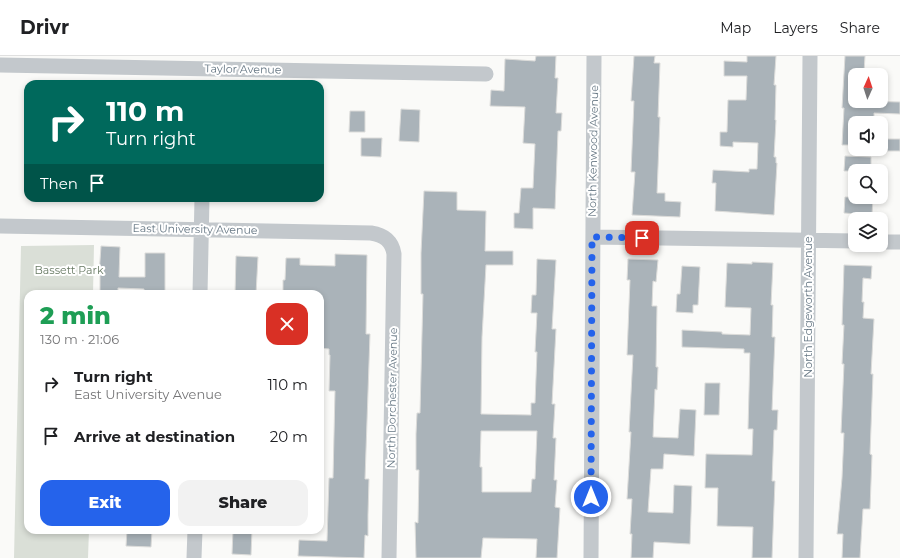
<!DOCTYPE html>
<html lang="en">
<head>
<meta charset="utf-8">
<style>
	body { margin:0; font-family:Montserrat,sans-serif; background:#f2f2f2; color:#202124; height:100vh; display:flex; flex-direction:column; font-size:15px; white-space:nowrap }
	* { box-sizing:border-box; margin:0 }
	p { font-size:13px; color:#757577 }
	.icon { flex:none; width:22px; height:22px; fill:none; stroke:currentColor; stroke-width:2; stroke-linecap:round; stroke-linejoin:round }
	.map { position:relative; flex:1; overflow:hidden }
	.drawer { position:absolute; left:24px; top:234px; width:300px; height:244px; display:flex; flex-direction:column; background:#fff; border-radius:12px; box-shadow:0 2px 6px #0003 }
	.drawer>* { flex:none }
	.hud { position:absolute; left:24px; top:24px; width:300px; height:122px; border-radius:12px; box-shadow:0 2px 6px #0003; background:#00695c; color:#fff; overflow:hidden }
	.needle { width:26px; rotate:3deg }
	.buttons { position:absolute; left:848px; top:12px; display:grid; gap:8px }
	.buttons a { display:grid; place-items:center; width:40px; height:40px; border-radius:8px; background:#fff; box-shadow:0 2px 6px #0003; font-size:20px }
	.pin { position:absolute; display:grid; place-items:center; width:34px; height:34px; color:#fff; margin:-17px; border-radius:8px; box-shadow:0 2px 6px #0006 }
	.me { position:absolute; width:44px; margin:-22px; rotate:0deg; stroke-linejoin:round; filter:drop-shadow(0 0 3px #0008) }
	.turn { display:flex; align-items:center; gap:14px; height:84px; padding:0 16px; font-size:18px }
	.turn .icon { width:52px; height:52px; stroke-width:2.5 }
	.turn b { display:block; font-size:28px; line-height:34px }
	.then { display:flex; align-items:center; height:38px; padding:0 16px; background:#0003; gap:8px; font-size:15px }
	.round { display:grid; place-items:center; flex:none; width:42px; height:42px; border-radius:12px; background:#f2f2f2 }
	.head { display:flex; align-items:center; justify-content:space-between; height:68px; padding:0 16px }
	h1 { font-size:24px; font-weight:800; line-height:30px; color:#1e9e55 }
	.button { display:flex; gap:8px; margin-top:auto; padding:8px 16px }
	.button a { flex:1; height:46px; border-radius:12px; background:#2563eb; color:#fff; font-size:16px; font-weight:800; line-height:46px; text-align:center }
	.button a+a { background:#f2f2f2; color:#202124 }
	ul { padding:0; list-style:none }
	li { display:flex; align-items:center; gap:12px; height:52px; padding:0 16px }
	li div { flex:1 }
	li b { display:block; font-size:15px }
	li em { font-style:normal }
	header { display:flex; align-items:center; gap:24px; box-sizing:border-box; height:56px; padding:0 20px; background:#fff; border-bottom:1px solid #e0e0e0 }
	header strong { font-size:19px }
	nav { display:flex; gap:22px; margin-inline-start:auto; font-size:14px }
	.map>svg:first-child { display:block }
	.green { fill:#dadfd7 }
	.building { fill:#aab3b9; stroke:#dcdcda; fill-rule:evenodd }
	.lines { fill:none; stroke-linecap:round; stroke-linejoin:round }
	.street { stroke:#c3c8cc; stroke-width:15 }
	.route { stroke:#2563eb; stroke-width:7; stroke-dasharray:0 12.6 }
	.labels { text-anchor:middle; dominant-baseline:central; stroke-width:4; stroke-linejoin:round; paint-order:stroke }
	.street-label { font-size:11px; fill:#657683; stroke:#fff }
	.park-label { font-size:11px; fill:#687a64; stroke:#fff }
</style>
</head>
<body>
<header>
<strong>Drivr</strong>
<nav><a>Map</a><a>Layers</a><a>Share</a></nav>
</header>
<div class="map">
<svg width="900" height="502" viewBox="0 0 900 502">
	<rect width="100%" height="100%" fill="#fafaf8"/>
	<path class="green" d="M94,189L93,238H28V474H89L88,502H14L21,190Z"/>
	<path class="building" d="M536,0H556L555,22H558L556,57H562L561,75H558L555,153L533,152V173L514,172V157H519L521,132H533L535,88L523,87L525,51L490,50L491,34L504,35L505,3L535,5Z
		M634,0H655L654,7H660L658,61H660L657,137H665V145L681,146L680,161L632,159L635,116H631L634,45H631Z
		M747,0H776L774,29H776L775,64H776L774,101H776V107H777L774,159L715,155L716,127H712L713,114L749,116V113H757L758,87L733,86V91L720,90V76H727L728,44H746L747,20H724V5L747,6Z
		M845,0H865L864,17H855V45L900,46V58L874,57V67H855V89H842L844,52H842Z
		M401,53L420,54L419,86L399,85Z
		M350,55H365V76H349Z
		M361,82H382L381,101L361,100Z
		M887,83H900V95H887Z
		M845,100L871,101V115H844Z
		M424,135L457,136V154L486,155L485,195H513V209H486L482,281L481,358L531,359V347H535L537,296H535L537,257H531L532,239H536L537,203L556,204L552,273H556L552,348H555L553,382H556L554,424H557L555,451L560,452L557,502H536L537,483L483,482L481,502H416L415,466L418,467L419,414H416V378L417,357H420L423,238H421V197ZM481,375H537L535,423H532L531,436H482V411H480Z
		M845,141H873L872,159L844,157Z
		M101,190L120,191L119,221H145V197H165V238H144V233L118,232V238H100V219H99Z
		M335,198L367,199L366,278H370L365,423H369L368,459V480L365,479L364,502L298,500L299,484L327,485L329,422H333L335,335H329L330,299H329V293L320,292V238H283V224H285L286,202H300V209L335,210Z
		M236,200L258,201L256,238H235Z
		M628,203L658,204L656,226L653,225L652,250H657L656,311H658L657,334L655,333L653,381L678,382L680,353L696,354L694,400L664,398L663,413H651L648,456L673,457L674,429L692,430L690,488L654,486L653,502H631L632,478H630L632,443H627L631,376H629L633,299H627L630,224H627Z
		M752,206L773,207L771,249H773L772,281H775L772,354H778L777,374H774L772,425H775L772,502H752L753,471L717,470L718,432H705L706,398L752,399L753,373H748L750,297H744V293L682,291V274L722,276V278L750,279L751,252L725,251L727,207L752,208Z
		M844,209L872,210L871,223L863,222L862,246H864L863,262L874,263L871,318H873L870,398L872,399L870,453H863L860,502H842L843,478H837L842,422L844,377H841L844,308H842L844,269H842Z
		M682,210L700,211L698,249H693V257L676,256L677,238H680Z
		M705,327H720L719,359H704Z
		M127,474H152L151,491L126,490Z
		M233,474H252L251,499L232,498Z"/>
	<g class="lines">
		<path class="street" d="M0,9L486,18
			M0,170L371,177C384,179 392,185 394,198L389,502
			M593,181L855,185
			M881,186H900
			M200,238L202,142
			M194,502L195,474
			M591,502L594,0
			M806,502L810,0"/>
	</g>
	<g class="lines">
		<path class="route" d="M591,441L592,181L642,182"/>
	</g>
	<g class="labels">
		<g class="street-label">
			<text transform="translate(243 13) rotate(1)">Taylor Avenue</text>
			<text transform="translate(593 95) rotate(-89)">North Kenwood Avenue</text>
			<text transform="translate(195 173) rotate(1)">East University Avenue</text>
			<text transform="translate(808 251) rotate(-90)">North Edgeworth Avenue</text>
			<text transform="translate(392 342) rotate(-89)">North Dorchester Avenue</text>
		</g>
		<g class="park-label">
			<text x="69" y="214">Bassett Park</text>
		</g>
	</g>
</svg>
<div class="buttons">
<a><svg class="needle" viewBox="-14 -14 28 28"><path d="M0-13l5 13h-10z" fill="#e53935"/><path d="M0 13l5-13h-10z" fill="#757577"/></svg></a>
<a><svg class="icon" aria-label="sound" viewBox="0 0 24 24"><path d="M4 9h4l5-4v14l-5-4H4zM17 9q2 3 0 6"/></svg></a>
<a><svg class="icon" aria-label="search" viewBox="0 0 24 24"><circle cx="10" cy="10" r="6"/><path d="M15 15l6 6"/></svg></a>
<a><svg class="icon" aria-label="layers" viewBox="0 0 24 24"><path d="M12 4l9 5-9 5-9-5zM3 14l9 5 9-5"/></svg></a>
</div>
<div class="pin" style="left:642px;top:182px;background:#d93025"><svg class="icon" aria-label="arrive" viewBox="0 0 24 24"><path d="M6 21V4h12l-3 4 3 4H6"/></svg></div>
<svg class="me" style="left:591px;top:441px" viewBox="-20 -20 40 40"><circle r="17" fill="#2563eb" stroke="#fff" stroke-width="3"/><path d="M0-11L8 9 0 5-8 9z" fill="#fff"/></svg>
<div class="hud">
<div class="turn"><svg class="icon" aria-label="right" viewBox="0 0 24 24"><path d="M7 20v-9h11M14 6l5 5-5 5"/></svg><div><b>110 m</b>Turn right</div></div>
<div class="then">Then<svg class="icon" aria-label="arrive" viewBox="0 0 24 24"><path d="M6 21V4h12l-3 4 3 4H6"/></svg></div>
</div>
<section class="drawer">
<div class="head"><div><h1>2 min</h1><p>130 m · 21:06</p></div><a class="round" style="background:#d93025;color:#fff"><svg class="icon" aria-label="close" viewBox="0 0 24 24"><path d="M6 6l12 12M18 6L6 18"/></svg></a></div>
<ul>
<li><svg class="icon" aria-label="right" viewBox="0 0 24 24"><path d="M7 20v-9h11M14 6l5 5-5 5"/></svg><div><b>Turn right</b><p>East University Avenue</p></div><em>110 m</em></li>
<li><svg class="icon" aria-label="arrive" viewBox="0 0 24 24"><path d="M6 21V4h12l-3 4 3 4H6"/></svg><div><b>Arrive at destination</b></div><em>20 m</em></li>
</ul>
<div class="button"><a>Exit</a><a>Share</a></div>
</section>
</div>
</body>
</html>
